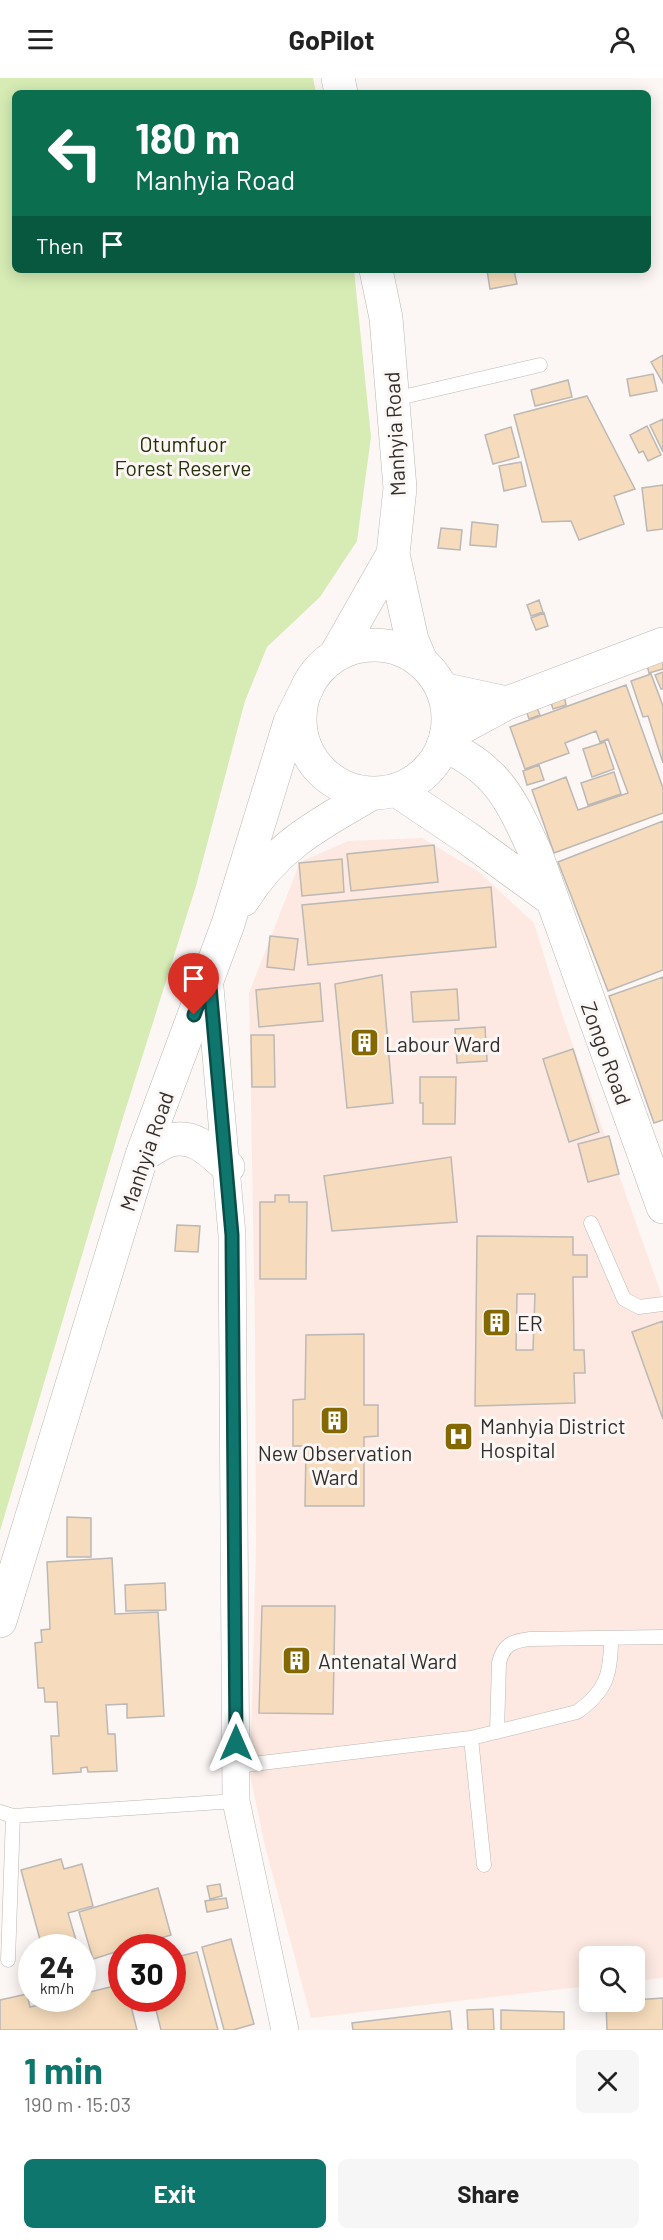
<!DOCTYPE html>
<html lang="en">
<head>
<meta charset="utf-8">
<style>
	body { margin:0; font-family:Barlow,sans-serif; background:#f6f6f6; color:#222; height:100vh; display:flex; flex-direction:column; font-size:22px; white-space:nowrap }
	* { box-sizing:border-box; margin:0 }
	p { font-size:20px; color:#767676 }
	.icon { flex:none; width:33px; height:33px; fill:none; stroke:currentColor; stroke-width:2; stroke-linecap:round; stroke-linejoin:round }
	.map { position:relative; height:1952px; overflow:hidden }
	.panel { display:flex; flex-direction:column; background:#fff; flex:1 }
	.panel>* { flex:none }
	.guide { position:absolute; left:12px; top:12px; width:639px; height:183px; border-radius:9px; box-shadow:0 3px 15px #0003; background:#0b6e4f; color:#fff; overflow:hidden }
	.fabs { position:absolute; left:579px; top:1868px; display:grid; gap:12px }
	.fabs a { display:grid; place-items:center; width:66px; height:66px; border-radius:9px; background:#fff; box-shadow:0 3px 15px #0003; font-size:30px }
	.speed { position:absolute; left:18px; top:1856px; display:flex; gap:12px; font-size:30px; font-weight:700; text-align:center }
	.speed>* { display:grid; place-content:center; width:78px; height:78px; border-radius:50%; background:#fff; box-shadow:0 3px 15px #0003; line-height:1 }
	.speed small { font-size:15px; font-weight:400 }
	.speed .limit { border:9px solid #d22; background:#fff; color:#111 }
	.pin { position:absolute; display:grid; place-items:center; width:51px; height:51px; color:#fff; margin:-62px -26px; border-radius:50% 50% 50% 0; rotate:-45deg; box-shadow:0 0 6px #0007 }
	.pin .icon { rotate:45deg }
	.me { position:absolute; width:66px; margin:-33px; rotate:0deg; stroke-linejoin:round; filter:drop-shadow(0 0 4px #0008) }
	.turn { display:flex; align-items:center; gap:21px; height:126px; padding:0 24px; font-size:27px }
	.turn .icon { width:78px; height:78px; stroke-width:2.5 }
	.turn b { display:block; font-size:42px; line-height:51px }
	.then { display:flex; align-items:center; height:57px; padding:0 24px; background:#0003; gap:12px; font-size:22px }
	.round { display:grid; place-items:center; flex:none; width:63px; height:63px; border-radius:9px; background:#f6f6f6 }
	.overview { display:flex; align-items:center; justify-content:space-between; height:102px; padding:0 24px }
	h1 { font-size:36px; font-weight:700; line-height:45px; color:#0f766e }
	.action { display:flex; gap:12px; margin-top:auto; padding:12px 24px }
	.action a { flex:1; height:69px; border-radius:9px; background:#0f766e; color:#fff; font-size:24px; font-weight:700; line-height:69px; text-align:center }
	.action a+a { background:#f6f6f6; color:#222 }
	header { display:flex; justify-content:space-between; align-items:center; height:78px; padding:0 24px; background:#fff; font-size:27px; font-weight:700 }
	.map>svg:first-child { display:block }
	.medical { fill:#fde9e2 }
	.green { fill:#d6ecb4 }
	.building { fill:#f6dcbc; stroke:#bbb8b5; stroke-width:1.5; fill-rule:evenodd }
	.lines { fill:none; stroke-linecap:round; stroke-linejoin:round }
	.service-casing { stroke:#bcb7b4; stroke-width:15 }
	.minor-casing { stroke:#bcb7b4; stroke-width:28 }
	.tertiary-casing { stroke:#bcb7b4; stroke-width:34 }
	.secondary-casing { stroke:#bcb7b4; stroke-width:34 }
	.service { stroke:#fff; stroke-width:14 }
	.minor { stroke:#fff; stroke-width:27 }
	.tertiary { stroke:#fff; stroke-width:33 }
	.secondary { stroke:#fff; stroke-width:33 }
	.route-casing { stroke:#0a4d48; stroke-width:15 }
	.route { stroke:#0f766e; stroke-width:10 }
	.labels { text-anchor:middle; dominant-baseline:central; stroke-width:6; stroke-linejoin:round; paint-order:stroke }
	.street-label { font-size:21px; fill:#302f2d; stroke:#fcf7f4 }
	.park-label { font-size:21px; fill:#253109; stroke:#fcf7f4 }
	.poi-label { font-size:21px; fill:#302f2d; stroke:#fcf7f4; text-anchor:start }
</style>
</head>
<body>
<header><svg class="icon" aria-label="menu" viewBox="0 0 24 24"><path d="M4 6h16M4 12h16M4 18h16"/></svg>GoPilot<svg class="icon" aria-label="person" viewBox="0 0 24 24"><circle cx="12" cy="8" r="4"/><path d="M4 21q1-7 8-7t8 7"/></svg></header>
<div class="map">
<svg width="663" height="1952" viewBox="0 0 663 1952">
	<rect width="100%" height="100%" fill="#fcf7f4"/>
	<path class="medical" d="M422,760L479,794L534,845L563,939L663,1221V1900L635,1903L634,1878H590L589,1908L311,1940L265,1768L250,1697L256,1467L255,1250L249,915L300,784L348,763Z"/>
	<path class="green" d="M0,0H313L316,15H15V192H354L371,359L357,463L320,519L267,569L245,623L196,808L121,1046L0,1453Z"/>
	<path class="building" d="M487,192H514L517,206L490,211Z
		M663,277V305L651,284Z
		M653,296L657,313L630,318L627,301Z
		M568,302L572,319L535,328L531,312Z
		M587,318L635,411L614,418L624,446L579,462L571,443L542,444L514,337Z
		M663,341V374L650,347Z
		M647,348L661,377L648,383L643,373L639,375L630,357Z
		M511,349L519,379L493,386L485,357Z
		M521,384L526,408L504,413L499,388Z
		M663,407V451L647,453L642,410Z
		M472,444L498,447L496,469L470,467Z
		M441,450L462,452L460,472L438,470Z
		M539,522L543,534L531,538L527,527Z
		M544,535L548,548L536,552L531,540Z
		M663,578V591L649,595L646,583Z
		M663,594V611H661L655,597Z
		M651,596L663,628V685L648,638L643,639L631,603Z
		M626,607L663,710V735L554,775L532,712L566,699L578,732L628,715L608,661L600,664L596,653L565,665L569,675L525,691L510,649Z
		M564,617L566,627L553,631L550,621Z
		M535,626L540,637L529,641L525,629Z
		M605,664L614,691L592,699L583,671Z
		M539,687L544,702L527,707L523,693Z
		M614,694L621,716L588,727L581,705Z
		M663,743V892L608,913L558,784Z
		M434,767L438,804L351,813L347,776Z
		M342,781L344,814L302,818L299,785Z
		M491,809L496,869L308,887L302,827Z
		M270,858L298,861L294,892L267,889Z
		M382,897L393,1025L347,1030L335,906Z
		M663,899V1042L654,1045L609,918Z
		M320,905L323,943L259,949L256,912Z
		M457,911L459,942L413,944L411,914Z
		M485,949L487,983L457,985L455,951Z
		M251,957H274L275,1009H252Z
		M573,971L599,1054L569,1064L543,981Z
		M420,999H456L455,1046H423V1025H420Z
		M609,1058L619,1096L588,1104L578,1066Z
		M451,1079L457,1144L332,1153L324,1098Z
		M275,1117H289V1124H307L306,1201H260V1124H275Z
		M177,1147L200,1148L198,1174L175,1173Z
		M477,1158L573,1159V1177H587V1199H573L574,1272H584L585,1295H574L575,1325L475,1328ZM517,1216H535L533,1272H516Z
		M663,1243V1341L632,1254Z
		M364,1256V1327H378V1358L364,1359V1428H305L306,1368H293V1322L305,1321L306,1257Z
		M67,1439L91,1440V1479H67Z
		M112,1480L115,1536L158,1534L164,1638L127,1640V1626L106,1627L108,1656H115L117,1693L88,1694L87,1689L81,1690V1694L53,1696L51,1658H59L57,1624H45L44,1610H38L35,1565L42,1564L41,1552L50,1551L47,1484Z
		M165,1505L166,1532L126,1533L125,1507Z
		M262,1528H335L333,1636L259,1635Z
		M61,1781L64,1791L82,1786L93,1828L68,1835L78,1869H42L21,1792Z
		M220,1806L222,1818L210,1821L207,1808Z
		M158,1810L171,1857L132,1869H122V1872L93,1881L79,1834Z
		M226,1820L228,1830L207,1834L205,1823Z
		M231,1861L254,1946L233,1952H224L202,1869Z
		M197,1874L218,1952H161L153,1920H172V1880Z
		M122,1906V1920H129L137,1952H0V1922L27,1916L30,1929L67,1920H82V1916Z
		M663,1920V1952H607L606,1924Z
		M493,1931L494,1952H468L467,1932Z
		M501,1932L564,1934V1952H501Z
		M450,1933L452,1952H353L352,1945Z"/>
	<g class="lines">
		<defs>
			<path id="service" d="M394,321L540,287
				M591,1145L624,1221L639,1229L663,1226
				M497,1654L499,1585C503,1567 512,1563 530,1561L663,1559
				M471,1660L484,1787
				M236,1688L471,1660L577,1634C607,1613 611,1595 611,1560
				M0,1734L13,1738L236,1723
				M8,1882L13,1738"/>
			<path id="minor" d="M209,898L232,1157L236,1723L285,1952"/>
			<path id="tertiary" d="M442,611L507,625
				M446,658L507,625L663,566
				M443,667C499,691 512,724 536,776L663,1129
				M396,712L466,759L551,821"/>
			<path id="secondary" d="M338,0L341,15
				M393,476L412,562L421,583
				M300 641a74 74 0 1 1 148 0a74 74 0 1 1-148 0Z
				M335,578L393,476L400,410L386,240L376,192
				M243,822C276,768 319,746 371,716
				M142,1077C151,1073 161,1064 171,1062C195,1056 212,1075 228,1089
				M0,1543L142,1077L228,846L290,644L308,608"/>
		</defs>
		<use href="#service" class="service-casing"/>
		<use href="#minor" class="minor-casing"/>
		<use href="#tertiary" class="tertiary-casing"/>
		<use href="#secondary" class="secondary-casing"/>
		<use href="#service" class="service"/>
		<use href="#minor" class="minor"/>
		<use href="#tertiary" class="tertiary"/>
		<use href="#secondary" class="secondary"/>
	</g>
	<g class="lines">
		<defs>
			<path id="route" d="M194,937L209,897L232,1157L236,1665"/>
		</defs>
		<use href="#route" class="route-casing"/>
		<use href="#route" class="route"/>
	</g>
	<defs>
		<symbol id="building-square" viewBox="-11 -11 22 22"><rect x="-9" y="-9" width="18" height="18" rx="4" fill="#846801" stroke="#fcf7f4"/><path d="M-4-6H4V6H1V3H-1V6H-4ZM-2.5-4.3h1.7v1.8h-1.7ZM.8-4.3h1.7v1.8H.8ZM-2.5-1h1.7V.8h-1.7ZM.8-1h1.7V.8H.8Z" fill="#fff"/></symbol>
		<symbol id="hospital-square" viewBox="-11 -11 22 22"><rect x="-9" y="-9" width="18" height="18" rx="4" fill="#846801" stroke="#fcf7f4"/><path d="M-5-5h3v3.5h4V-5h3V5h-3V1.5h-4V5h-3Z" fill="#fff"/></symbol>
	</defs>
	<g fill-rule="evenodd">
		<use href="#building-square" x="348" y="948" width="33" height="33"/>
		<use href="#building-square" x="480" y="1228" width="33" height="33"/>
		<use href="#building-square" x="318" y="1326" width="33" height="33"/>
		<use href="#hospital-square" x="442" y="1342" width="33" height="33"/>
		<use href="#building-square" x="280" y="1566" width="33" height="33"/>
	</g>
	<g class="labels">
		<g class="street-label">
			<text transform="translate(394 356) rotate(-93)">Manhyia Road</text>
			<text transform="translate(607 975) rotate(70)">Zongo Road</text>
			<text transform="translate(146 1073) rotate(-71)">Manhyia Road</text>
		</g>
		<g class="park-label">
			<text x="183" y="365">Otumfuor<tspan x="183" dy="24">Forest Reserve</tspan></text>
		</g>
		<g class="poi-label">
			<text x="385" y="965">Labour Ward</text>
			<text x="517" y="1244">ER</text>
			<text x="480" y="1347">Manhyia District<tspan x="480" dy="24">Hospital</tspan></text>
			<text x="335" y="1374" text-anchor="middle">New Observation<tspan x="335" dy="24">Ward</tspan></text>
			<text x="318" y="1582">Antenatal Ward</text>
		</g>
	</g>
</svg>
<div class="fabs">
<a><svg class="icon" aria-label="search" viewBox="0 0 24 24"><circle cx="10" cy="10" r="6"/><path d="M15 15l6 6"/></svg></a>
</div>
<div class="speed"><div>24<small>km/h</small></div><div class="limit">30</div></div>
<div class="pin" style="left:194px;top:937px;background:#d93025"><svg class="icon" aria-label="arrive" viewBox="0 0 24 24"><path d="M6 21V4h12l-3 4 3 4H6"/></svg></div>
<svg class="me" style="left:236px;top:1665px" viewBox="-20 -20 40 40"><path d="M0-17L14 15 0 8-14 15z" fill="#0f766e" stroke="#fff" stroke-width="4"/></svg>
<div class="guide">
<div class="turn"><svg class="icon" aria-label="left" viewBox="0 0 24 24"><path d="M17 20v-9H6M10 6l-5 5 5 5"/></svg><div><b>180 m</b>Manhyia Road</div></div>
<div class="then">Then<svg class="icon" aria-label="arrive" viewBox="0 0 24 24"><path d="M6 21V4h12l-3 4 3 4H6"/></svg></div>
</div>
</div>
<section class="panel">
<div class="overview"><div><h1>1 min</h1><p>190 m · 15:03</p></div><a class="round"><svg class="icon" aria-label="close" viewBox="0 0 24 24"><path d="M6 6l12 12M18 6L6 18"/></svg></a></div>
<div class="action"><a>Exit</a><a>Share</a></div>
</section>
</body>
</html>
